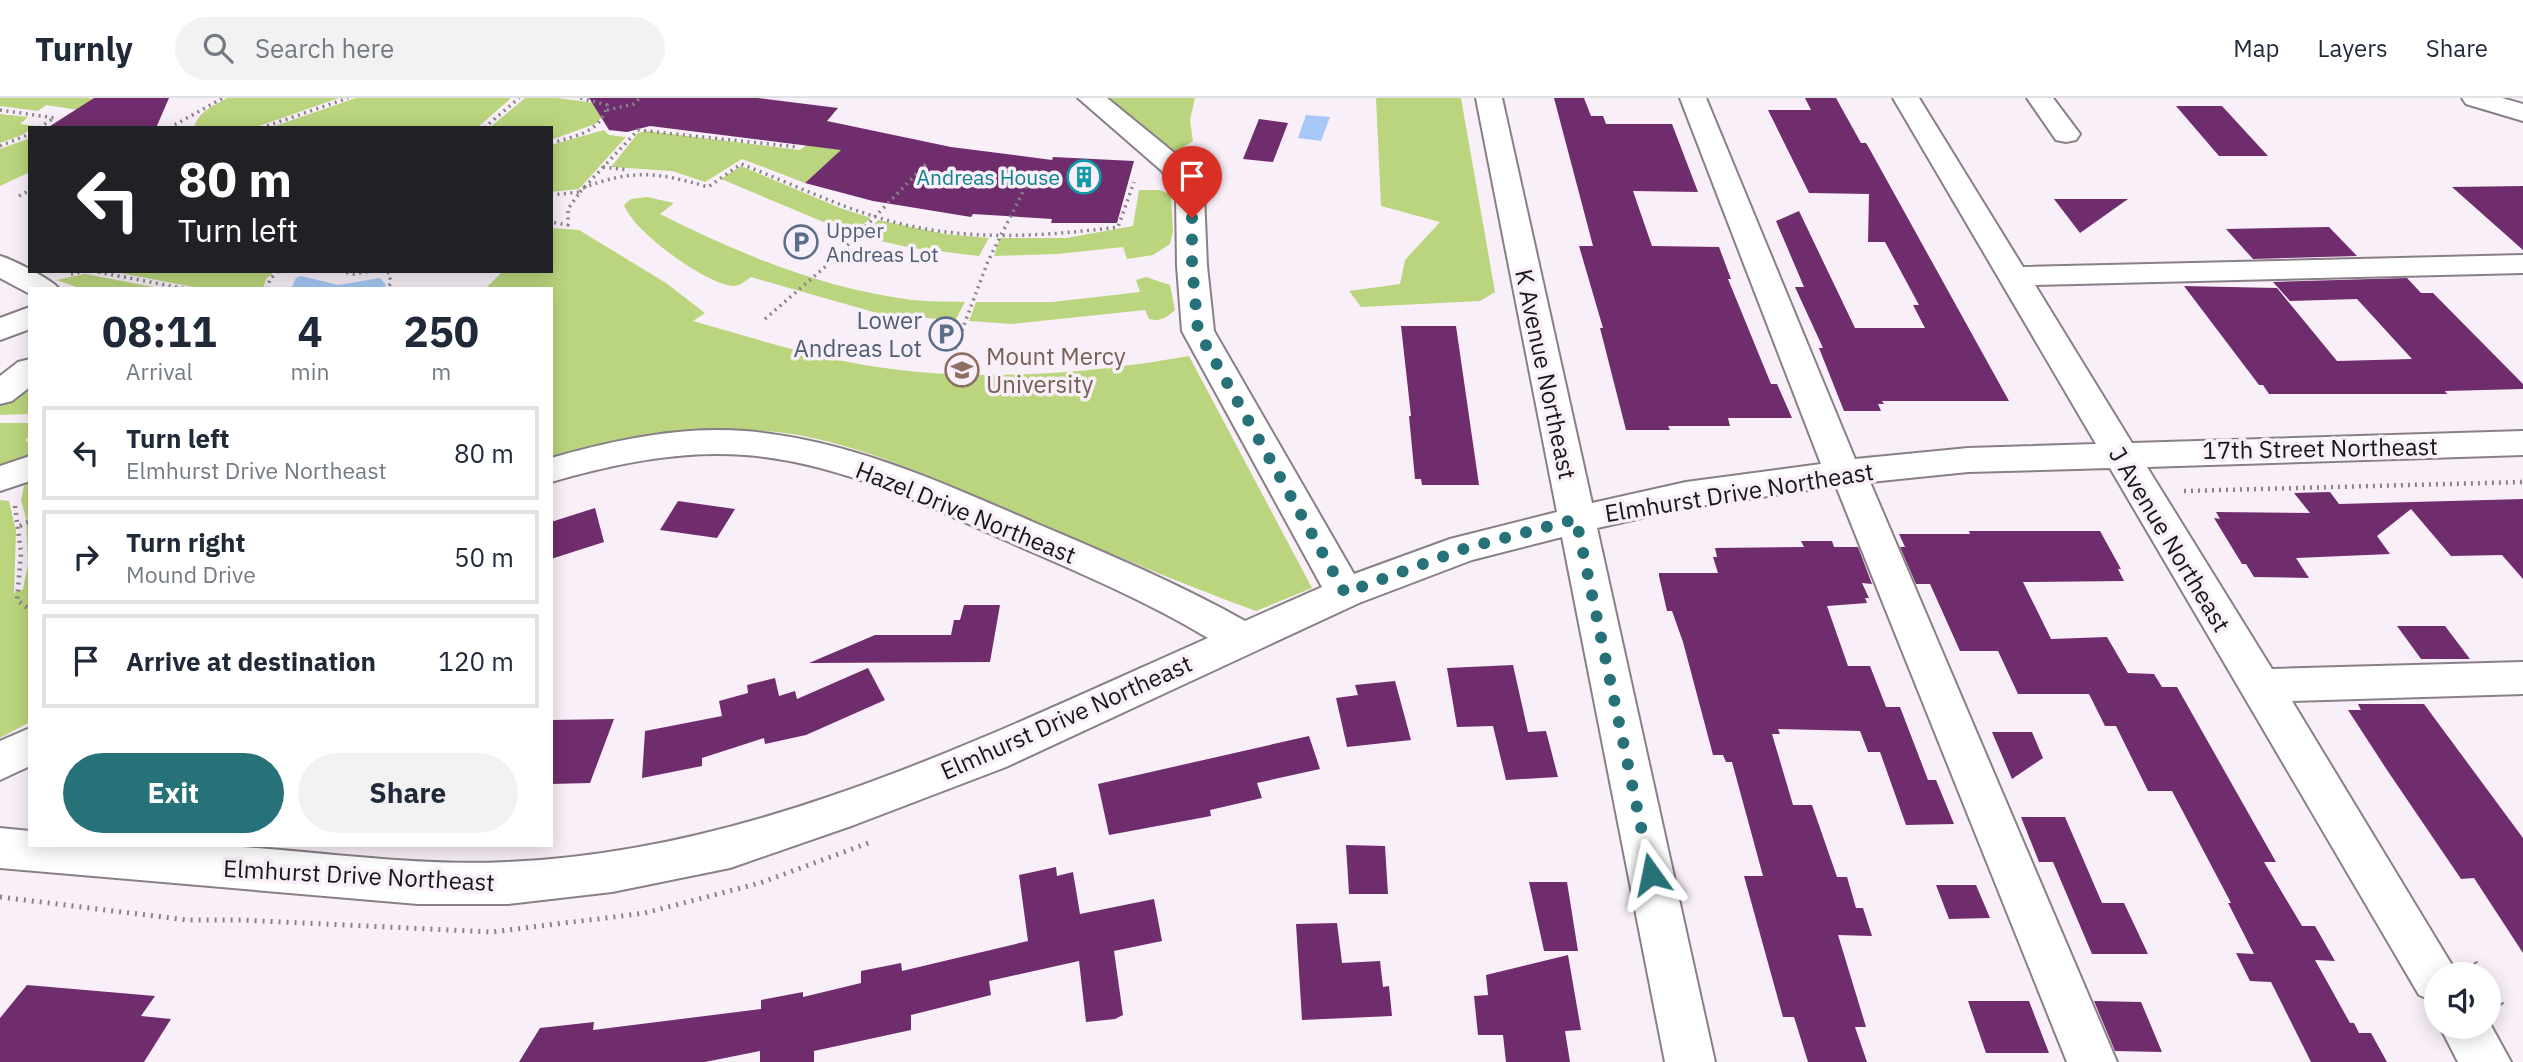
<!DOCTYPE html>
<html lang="en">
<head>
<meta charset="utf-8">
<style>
	body { margin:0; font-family:"IBM Plex Sans",sans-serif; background:#f2f2f3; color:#1f2937; height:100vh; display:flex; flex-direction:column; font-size:26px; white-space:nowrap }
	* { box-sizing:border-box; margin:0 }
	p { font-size:23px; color:#747a83 }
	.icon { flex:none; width:38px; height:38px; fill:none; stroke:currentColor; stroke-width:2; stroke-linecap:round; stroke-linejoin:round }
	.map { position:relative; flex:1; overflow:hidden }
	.panel { position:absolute; left:28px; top:189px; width:525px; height:560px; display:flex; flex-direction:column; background:#fff; border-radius:0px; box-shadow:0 4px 18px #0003 }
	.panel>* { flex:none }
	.hud { position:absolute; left:28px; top:28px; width:525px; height:147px; border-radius:0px; box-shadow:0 4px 18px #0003; background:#202124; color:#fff; overflow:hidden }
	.fabs { position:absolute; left:2424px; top:864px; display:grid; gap:14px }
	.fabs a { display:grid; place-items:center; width:77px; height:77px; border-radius:50%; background:#fff; box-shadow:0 4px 18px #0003; font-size:35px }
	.pin { position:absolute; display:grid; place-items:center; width:60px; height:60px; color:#fff; margin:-72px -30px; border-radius:50% 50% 50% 0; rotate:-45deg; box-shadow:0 0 7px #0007 }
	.pin .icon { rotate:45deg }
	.me { position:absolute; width:77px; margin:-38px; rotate:348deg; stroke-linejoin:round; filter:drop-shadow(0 0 5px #0008) }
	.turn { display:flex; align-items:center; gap:24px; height:147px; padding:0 35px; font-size:32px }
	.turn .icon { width:91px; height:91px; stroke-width:2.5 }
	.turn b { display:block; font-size:49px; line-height:60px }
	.eta { display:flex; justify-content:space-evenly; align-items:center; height:119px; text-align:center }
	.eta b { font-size:42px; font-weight:700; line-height:49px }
	.cta { display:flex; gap:14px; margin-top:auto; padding:14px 35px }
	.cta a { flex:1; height:80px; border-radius:42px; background:#277178; color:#fff; font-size:28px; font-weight:700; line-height:80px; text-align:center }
	.cta a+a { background:#f2f2f3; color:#1f2937 }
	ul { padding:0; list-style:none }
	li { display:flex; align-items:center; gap:21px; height:94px; margin:0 14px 10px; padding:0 21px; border:4px solid #e0e1e3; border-radius:0px }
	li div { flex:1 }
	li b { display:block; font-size:26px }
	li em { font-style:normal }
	header { display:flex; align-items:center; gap:42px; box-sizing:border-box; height:98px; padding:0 35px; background:#fff; border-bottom:2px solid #e0e1e3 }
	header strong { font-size:33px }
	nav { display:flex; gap:38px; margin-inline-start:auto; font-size:24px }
	.search { width:490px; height:63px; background:#f2f2f3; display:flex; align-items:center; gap:18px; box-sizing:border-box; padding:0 24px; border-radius:38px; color:#747a83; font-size:26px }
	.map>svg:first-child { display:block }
	.green { fill:#bad57d }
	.water { fill:#a5c8f6 }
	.building { fill:#702d6d }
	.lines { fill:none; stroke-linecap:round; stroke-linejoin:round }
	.minor-casing { stroke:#887f87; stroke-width:4 }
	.path-far2 { stroke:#898389; stroke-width:3.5; stroke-dasharray:2 4.5; stroke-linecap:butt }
	.path-far1 { stroke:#898389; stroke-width:4.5; stroke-dasharray:2 5; stroke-linecap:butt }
	.path { stroke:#898389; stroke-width:5; stroke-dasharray:2 6; stroke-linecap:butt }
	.minor { fill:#fff; fill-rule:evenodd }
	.route { stroke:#277178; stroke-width:12; stroke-dasharray:0 21.6 }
	.labels { text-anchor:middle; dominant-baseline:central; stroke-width:7; stroke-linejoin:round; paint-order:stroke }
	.far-culture-label { font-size:21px; fill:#0d838f; stroke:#f9eff8; text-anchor:end }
	.far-service-label { font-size:21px; fill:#4e5e75; stroke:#f9eff8; text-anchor:start }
	.service-label { font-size:24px; fill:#4e5e75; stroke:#f9eff8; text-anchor:end }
	.education-label { font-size:24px; fill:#785e54; stroke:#f9eff8; text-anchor:start }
	.street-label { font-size:24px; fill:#191619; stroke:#f9eff8 }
</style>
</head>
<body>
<header>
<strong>Turnly</strong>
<div class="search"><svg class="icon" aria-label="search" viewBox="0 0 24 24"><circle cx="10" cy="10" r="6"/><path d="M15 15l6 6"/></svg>Search here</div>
<nav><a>Map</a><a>Layers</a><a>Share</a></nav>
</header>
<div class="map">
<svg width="2523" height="964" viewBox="0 0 2523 964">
	<rect width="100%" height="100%" fill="#f9eff8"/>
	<path class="green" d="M0,0H88L95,1L78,12L46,7L38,13L0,8Z
		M227,0H339L253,30H194C198,13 214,8 227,0Z
		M356,0H511L477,30H269Z
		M525,0H557L596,5L603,18L595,26L551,42V30H489Z
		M1108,0H1195L1190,22L1193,43L1176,54Z
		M1376,0H1461L1495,194L1480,203L1361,209L1349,193L1400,186L1405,162L1440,124L1381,108Z
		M0,16L28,19L20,26L36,28L22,37L0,45Z
		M604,32L609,37L626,39L579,91L551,94V47Z
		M646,33L800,52L809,45L844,50L805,85L742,61L705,84L672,73L611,69L638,35Z
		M30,40V74L0,88V51Z
		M741,68L840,110L871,120L852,136L721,81Z
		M1139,92H1160L1171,97L1173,133L1170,146L1153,157L1127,161L1123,149L1058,156L994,158L1000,140H1066L1133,128Z
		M647,99L674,105L660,116C740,156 823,191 912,202C929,204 948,203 965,204L955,223L947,222L877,215L751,179C745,183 739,189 732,188C703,184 634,134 624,107L631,101Z
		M878,122L945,136L989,140L979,158L912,150L863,139Z
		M551,130L579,132L666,185L705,215L693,223C743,237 792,253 843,263C956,286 1076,278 1189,258L1312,490L1256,513C1170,482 1086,445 1001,409C933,380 865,348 792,336C712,324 628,339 551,361V191H485L503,173H551Z
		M109,173H275L266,181L263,191H204Z
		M85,176L165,191H82L56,182Z
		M1146,179L1170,187L1175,212C1166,220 1160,224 1149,221L1145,212L1012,226L969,223L976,204H1052L1140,194L1136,182Z
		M30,283V316L0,317V307Z
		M0,325H30V339L25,342L30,345V356L0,369Z
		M30,378V624L0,640V402L9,403L16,433L14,495L23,491L28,466L26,420L21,402L26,380Z"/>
	<path class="water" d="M1306,17L1330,19L1321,43L1298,40Z
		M301,178L338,187L380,180L386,187L383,191H291L296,180Z"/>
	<path class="building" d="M94,0H169L156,30H47Z
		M589,0H758L838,10L827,23L951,49L1052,62L1053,59L1134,63L1117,125H1051L1052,121L973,116L971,119L873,103L805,85L841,52L650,28L627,34L609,32Z
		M1554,0H1584L1591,18H1603L1606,26H1672L1698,94L1633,93L1652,148L1719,149L1731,181H1728L1771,286H1777L1792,320H1728L1730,328H1668L1670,332H1626L1600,230H1603L1579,148H1593Z
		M1805,0H1836L1861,45H1866L1869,50L2009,303H1882L1884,306H1878L1881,313H1844L1819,250H1823L1795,189H1804L1776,123L1799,113L1855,230H1925L1913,207H1919L1885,144H1868L1869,96L1809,95L1768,12H1811Z
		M2176,8H2222L2268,58H2219Z
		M1259,21L1288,25L1273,64L1243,61Z
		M2523,88V152L2452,89Z
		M2054,101H2128L2080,135Z
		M2329,129L2357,158L2253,161L2226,131Z
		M2407,180L2421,195H2433L2523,286V291L2445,293L2447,296H2269L2263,287H2259L2184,188L2277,190L2337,263L2412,261L2357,201L2290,203L2273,184Z
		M1401,228H1456L1479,387H1422L1421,381H1415L1409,318H1411Z
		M2330,394L2339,406L2523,401V481L2502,457L2451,458L2411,411L2377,438L2390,456L2296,460L2309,480L2254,479L2246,466H2242L2214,420L2220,421L2216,414L2310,415L2294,395Z
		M678,403L735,411L717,440L660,432Z
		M595,410L604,444L551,461V424Z
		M1969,433H2100L2121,471H2118L2124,483L2023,484L2051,541L2107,539L2128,575L2154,576L2162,589H2177L2276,764H2264L2302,828H2315L2335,863L2315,862L2350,925H2354L2359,935H2371L2387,964H2311L2271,884L2250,883L2236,855L2254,856L2228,805H2231L2172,693H2148L2116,628H2105L2089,596H2018L1998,553H1960L1930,486H1916L1900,449H1905L1899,436H1970Z
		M1801,443H1832L1834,449H1858L1872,486L1862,485L1869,500H1865L1867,505L1827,508L1848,568H1870L1886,609H1900L1928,682H1936L1954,726L1906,727L1880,654H1868L1860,633L1778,631L1780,636H1772L1793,707H1812L1837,779H1847L1856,810H1863L1872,838L1838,837L1866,929H1855L1867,964H1808L1794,919H1783L1744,778H1763L1732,664H1726L1723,657H1713L1683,544L1672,513H1667L1659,478V475H1718L1713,459H1717L1715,450L1804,449Z
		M964,507H1000L990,564L809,565L875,537H951L954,522H960Z
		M2397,528H2445L2470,561H2421Z
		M1513,567L1528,634L1546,633L1558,679L1506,682L1493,628L1457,629L1447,570Z
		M868,570L885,602L806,637L765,646L764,640L702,660V668L642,680L645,633L722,618L719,603L748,595L747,587L775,580L779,598L795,593L797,601Z
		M1395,583L1411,642L1347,649L1336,600L1358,597L1355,587Z
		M2358,606H2424L2523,740V855L2474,780L2461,781L2387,672L2348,612H2361Z
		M614,621L590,685L551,686V622Z
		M1992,634H2032L2043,660L2012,681Z
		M1309,638L1320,671L1257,685L1262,700L1210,712L1211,718L1109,737L1098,686Z
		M2021,719H2065L2102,805H2124L2148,856H2092L2053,764H2039Z
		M1346,747L1385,748L1388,796H1349Z
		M1056,769L1057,778L1073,774L1080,816L1154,801L1162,843L1114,853L1123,917L1115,921L1086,924L1079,863L989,883L991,897L911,917V932L814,953V964H760V953L705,964H519L540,930L594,924L593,932L761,911V902L803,894V899L861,885V873L901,865L902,873L1028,843L1019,777Z
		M1529,784H1567L1578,853H1544Z
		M1936,787H1976L1990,820L1949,821Z
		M1337,825L1342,865L1380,863L1383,889L1389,888L1392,918L1302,922L1296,826Z
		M1568,857L1581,932L1565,933L1570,964H1506L1503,937H1478L1474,898L1488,897L1486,877Z
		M27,887L155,898L141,918L171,921L144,964H0V920Z
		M1968,903H2029L2049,955H1986Z
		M2094,903L2141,904L2162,954L2115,953Z"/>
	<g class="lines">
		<defs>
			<path id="minor" d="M1078,0H1107L1183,62L1204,96L1207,168L1214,233L1354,476L1450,441L1557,414L1476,0H1502L1592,405L1686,384L1821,366L1680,0H1706L1855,361L1968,350L2096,346L1893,0H1919L2023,169L2523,157V175L2035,187L2132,345L2523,333V357L2147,369L2272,571L2523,564V596L2292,603L2458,877H2436V904L2419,897L2110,370L1968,374L1870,384L2117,964H2067L1836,388L1686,410L1597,430L1715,964H1665L1562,439L1472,462L1359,505L1006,669L854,727L730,770L612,794L508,806H418L0,770V730L30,733V747C89,747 148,745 207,747C307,751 406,769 507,764C755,754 985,639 1208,540C1143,501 1075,473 1007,443C923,406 838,364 745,357C679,352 614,366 551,384V360C614,342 680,328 745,333C847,341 941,384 1033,424C1105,455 1176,484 1245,523L1322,489L1182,233L1177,168L1176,96L1162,73Z
				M2027,0H2053L2080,36L2076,42L2066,44L2056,42Z
				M2462,0H2502L2523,6V23L2466,6Z
				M0,158C12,161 53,182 59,191H30V196L0,180Z
				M30,209V231L0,242V220Z
				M30,261V289L12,303L0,306V278L18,264Z
				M30,358V383L0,393V368Z
				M30,630V668L0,682V643Z
				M2488,922L2511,964H2458L2440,929H2488Z"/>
		</defs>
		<use href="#minor" class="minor-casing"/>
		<path class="path-far2" d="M0,12L55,20
			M607,12L634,6L640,0
			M39,30L54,20
			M169,30L223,0
			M261,30L348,0
			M484,30L519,0
			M551,45C575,38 601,35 607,7L580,0
			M0,48L30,36
			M603,69L629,72
			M583,90C632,71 658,74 708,89L741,66C795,87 849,114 906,127C976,143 1047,138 1118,129L1134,84
			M580,94L638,32L797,49
			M551,97L580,94L568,111V127L551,124
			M19,98L30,92
			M92,173L187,191
			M340,173L354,176L372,173
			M381,173L389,175L391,185L386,191
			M71,176L88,173
			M267,191L270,181L278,173
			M765,221L833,162L926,66
			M955,251L988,163L1031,78"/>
		<path class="path-far1" d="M2184,393L2523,384
			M15,408L21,455L17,502L30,512
			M20,428L30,423"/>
		<path class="path" d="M0,799L187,822H241L492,834L645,815L760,785L871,744
			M2475,864L2483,877
			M2488,885L2505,911"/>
		<use href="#minor" class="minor"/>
	</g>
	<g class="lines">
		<path class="route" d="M1192,120V167L1198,233L1345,495L1463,451L1576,421L1651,776"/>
	</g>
	<defs>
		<symbol id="building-ring" viewBox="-11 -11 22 22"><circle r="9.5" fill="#f9eff8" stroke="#0f9aa8" stroke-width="1.5"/><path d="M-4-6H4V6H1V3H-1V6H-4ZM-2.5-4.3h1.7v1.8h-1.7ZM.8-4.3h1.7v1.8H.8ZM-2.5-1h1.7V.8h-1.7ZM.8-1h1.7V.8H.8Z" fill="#0f9aa8"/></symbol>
		<symbol id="parking-ring" viewBox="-11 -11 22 22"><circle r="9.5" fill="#f9eff8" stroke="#5c6f8a" stroke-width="1.5"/><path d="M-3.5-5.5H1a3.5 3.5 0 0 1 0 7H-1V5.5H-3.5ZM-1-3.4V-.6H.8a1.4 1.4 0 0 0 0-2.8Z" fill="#5c6f8a"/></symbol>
		<symbol id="university-ring" viewBox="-11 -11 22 22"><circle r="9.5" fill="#f9eff8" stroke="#8d6e63" stroke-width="1.5"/><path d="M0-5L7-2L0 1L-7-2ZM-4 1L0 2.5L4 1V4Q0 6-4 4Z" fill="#8d6e63"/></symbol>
	</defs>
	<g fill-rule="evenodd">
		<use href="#building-ring" x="1065" y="60" width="38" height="38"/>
		<use href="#parking-ring" x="782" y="125" width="38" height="38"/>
		<use href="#parking-ring" x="927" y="217" width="38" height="38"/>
		<use href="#university-ring" x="943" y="253" width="38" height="38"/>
	</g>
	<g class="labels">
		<g class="far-culture-label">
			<text x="1060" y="79">Andreas House</text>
		</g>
		<g class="far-service-label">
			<text x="826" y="132">Upper<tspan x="826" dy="24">Andreas Lot</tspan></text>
		</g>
		<g class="service-label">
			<text x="922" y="222">Lower<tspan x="922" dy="28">Andreas Lot</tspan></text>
		</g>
		<g class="education-label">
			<text x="986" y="258">Mount Mercy<tspan x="986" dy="28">University</tspan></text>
		</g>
		<g class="street-label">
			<text transform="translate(1546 276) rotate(78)">K Avenue Northeast</text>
			<text transform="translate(2320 350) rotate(-1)">17th Street Northeast</text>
			<text transform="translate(1739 394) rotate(-9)">Elmhurst Drive Northeast</text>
			<text transform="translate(966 414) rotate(22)">Hazel Drive Northeast</text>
			<text transform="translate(2170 441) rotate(59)">J Avenue Northeast</text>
			<text transform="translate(1066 619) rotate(-24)">Elmhurst Drive Northeast</text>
			<text transform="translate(359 777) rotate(3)">Elmhurst Drive Northeast</text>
		</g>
	</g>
</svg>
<div class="fabs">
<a><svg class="icon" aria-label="sound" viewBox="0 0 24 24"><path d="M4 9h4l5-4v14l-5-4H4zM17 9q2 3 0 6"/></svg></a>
</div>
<div class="pin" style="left:1192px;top:120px;background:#d93025"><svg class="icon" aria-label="arrive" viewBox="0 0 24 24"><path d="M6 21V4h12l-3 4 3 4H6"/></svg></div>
<svg class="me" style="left:1651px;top:776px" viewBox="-20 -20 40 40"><path d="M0-17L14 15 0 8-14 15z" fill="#277178" stroke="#fff" stroke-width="4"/></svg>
<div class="hud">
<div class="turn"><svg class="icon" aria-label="left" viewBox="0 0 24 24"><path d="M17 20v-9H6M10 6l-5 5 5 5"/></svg><div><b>80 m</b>Turn left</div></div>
</div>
<section class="panel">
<div class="eta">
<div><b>08:11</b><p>Arrival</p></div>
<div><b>4</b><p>min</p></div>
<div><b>250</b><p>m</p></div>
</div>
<ul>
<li><svg class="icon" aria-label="left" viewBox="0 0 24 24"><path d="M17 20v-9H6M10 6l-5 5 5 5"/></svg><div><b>Turn left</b><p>Elmhurst Drive Northeast</p></div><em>80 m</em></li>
<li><svg class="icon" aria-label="right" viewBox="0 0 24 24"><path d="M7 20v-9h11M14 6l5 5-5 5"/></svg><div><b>Turn right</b><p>Mound Drive</p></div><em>50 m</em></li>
<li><svg class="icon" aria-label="arrive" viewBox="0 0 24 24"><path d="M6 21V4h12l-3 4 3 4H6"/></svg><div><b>Arrive at destination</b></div><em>120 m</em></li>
</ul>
<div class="cta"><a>Exit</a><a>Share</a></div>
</section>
</div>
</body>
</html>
